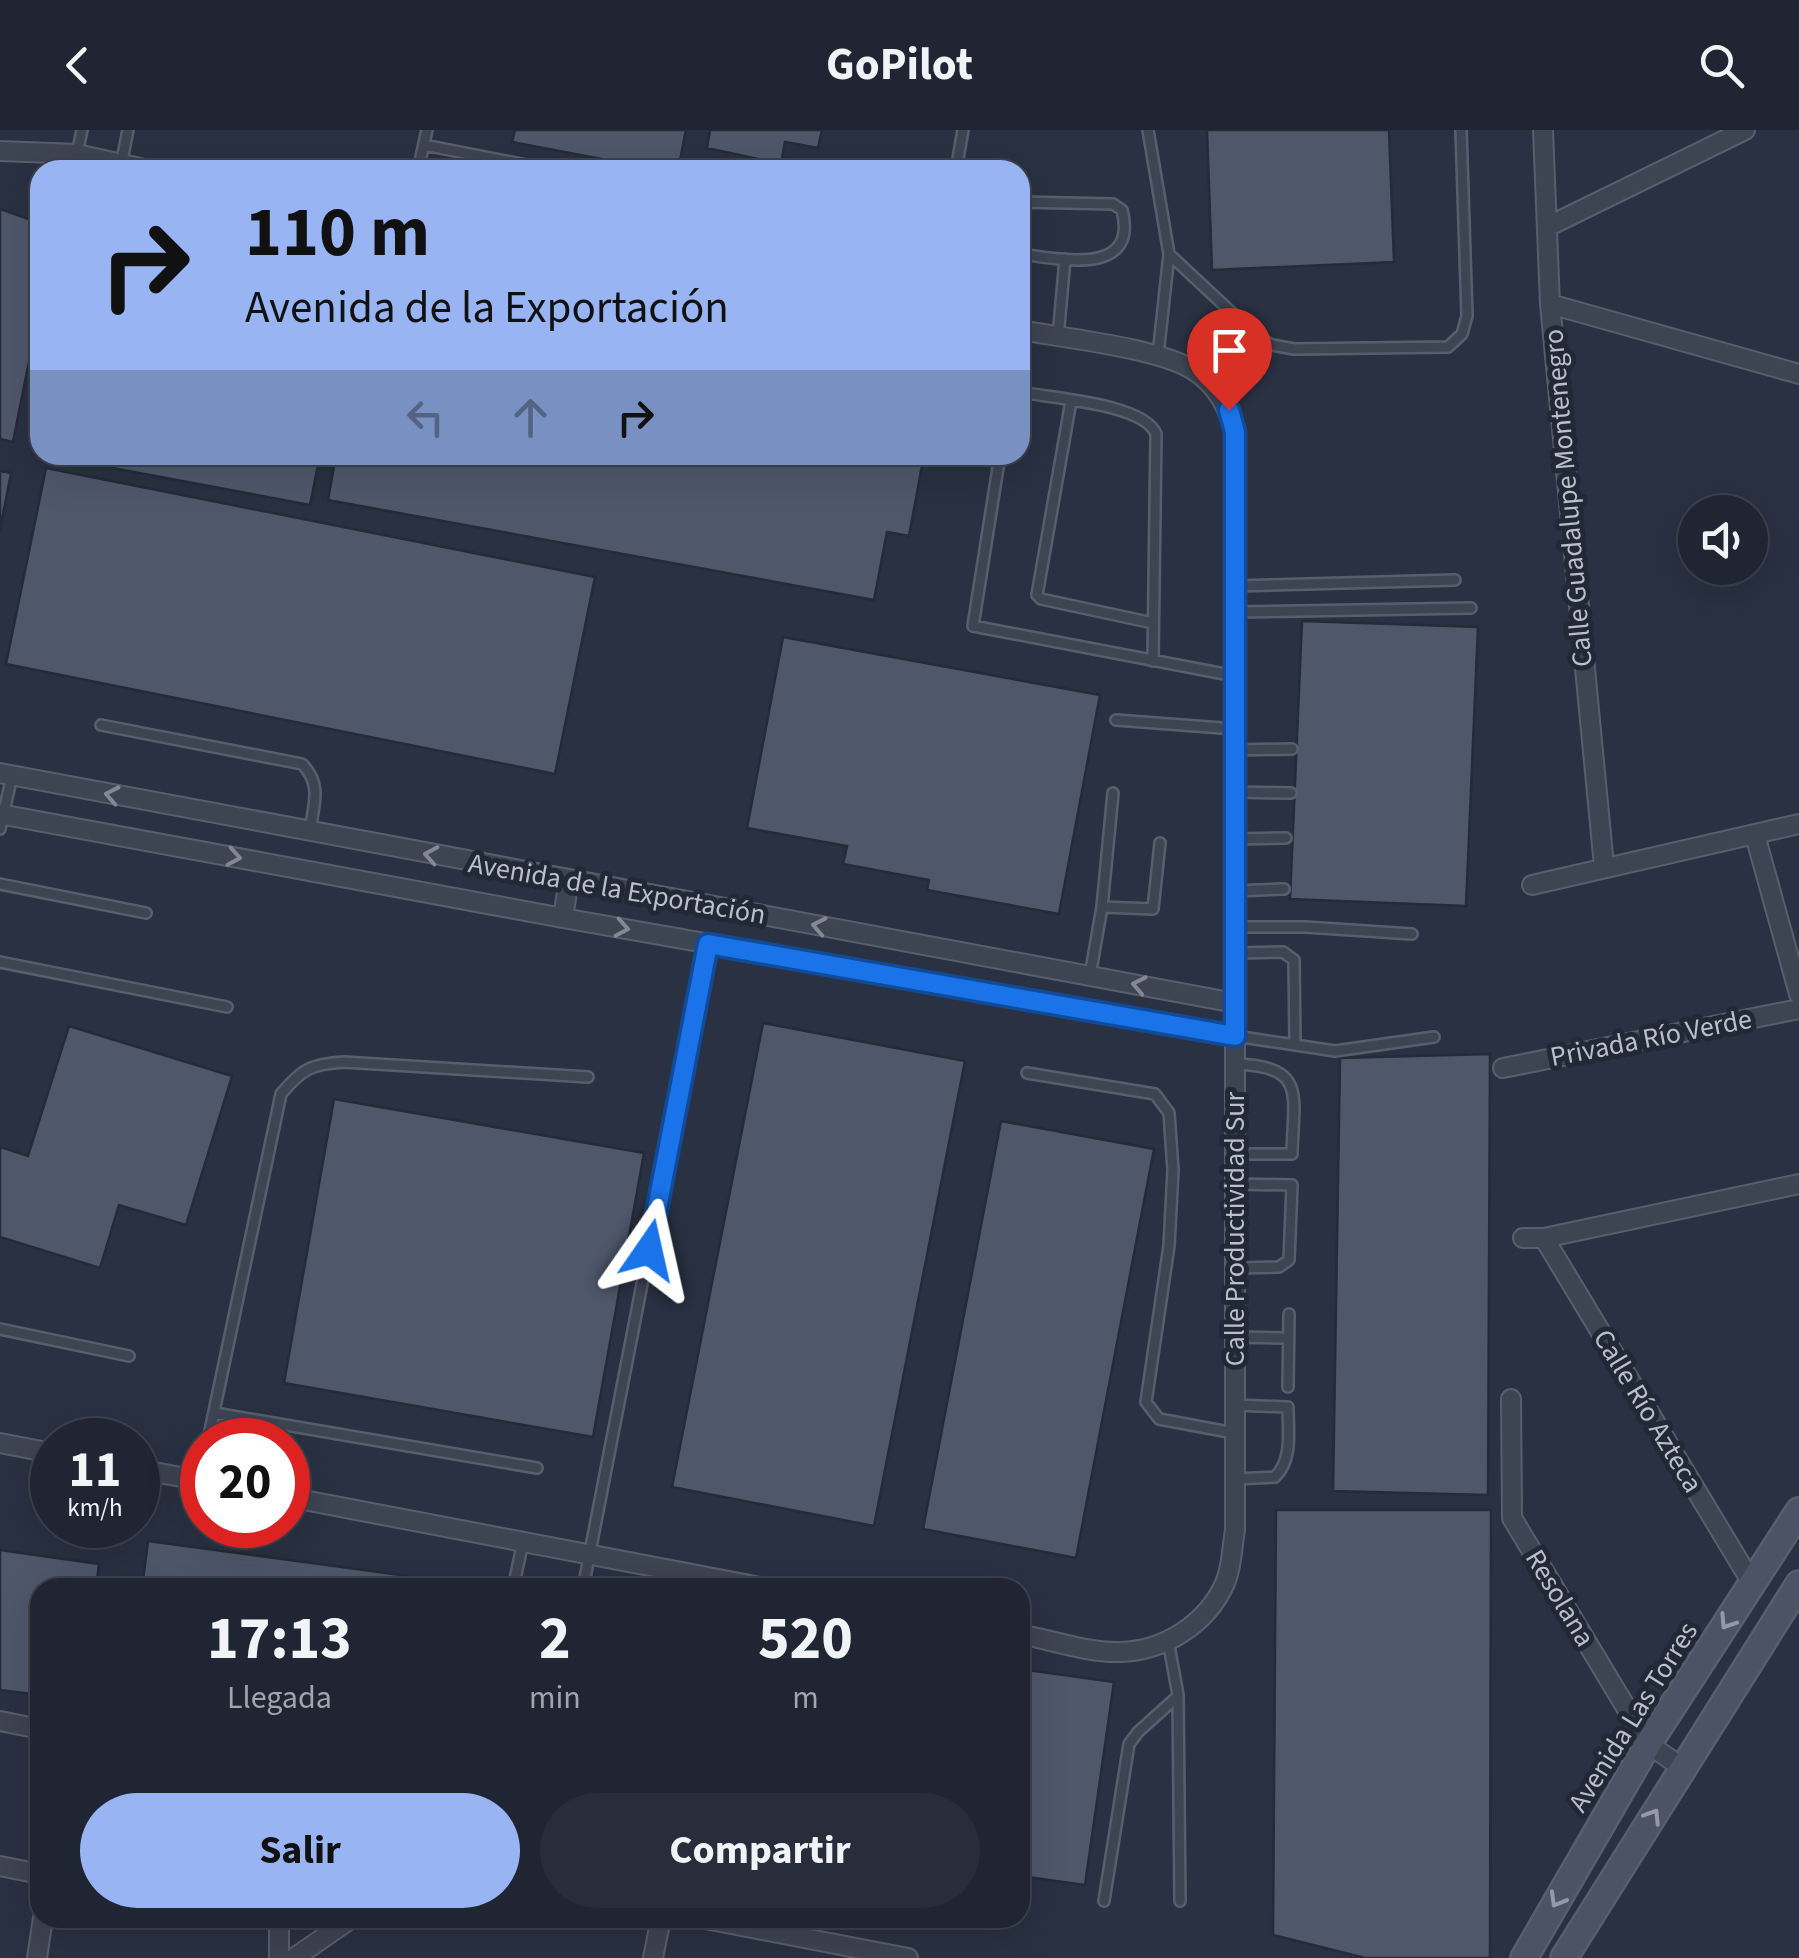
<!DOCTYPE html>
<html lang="es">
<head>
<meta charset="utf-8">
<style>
	body { margin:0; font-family:"Source Sans 3",sans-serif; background:#272d3a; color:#f1f3f6; height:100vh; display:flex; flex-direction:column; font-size:38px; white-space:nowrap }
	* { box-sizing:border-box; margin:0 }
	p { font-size:32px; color:#a1a5ac }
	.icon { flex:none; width:55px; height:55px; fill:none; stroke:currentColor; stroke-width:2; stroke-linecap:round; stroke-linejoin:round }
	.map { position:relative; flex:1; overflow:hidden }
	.sheet { position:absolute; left:30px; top:1448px; width:1000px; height:350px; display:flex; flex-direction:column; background:#1f2532; border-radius:30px; box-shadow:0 10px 40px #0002,0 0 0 2px #3c424d }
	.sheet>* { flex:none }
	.banner { position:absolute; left:30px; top:30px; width:1000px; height:305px; border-radius:30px; box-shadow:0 10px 40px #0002,0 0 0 2px #3c424d; background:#98b4f3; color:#111; overflow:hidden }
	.tools { position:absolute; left:1678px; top:365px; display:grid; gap:20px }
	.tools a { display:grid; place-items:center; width:90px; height:90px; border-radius:50%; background:#1f2532; box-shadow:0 10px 40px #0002,0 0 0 2px #3c424d; font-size:50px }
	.speed { position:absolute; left:30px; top:1288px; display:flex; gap:20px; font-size:50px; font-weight:700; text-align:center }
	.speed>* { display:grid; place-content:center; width:130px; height:130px; border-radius:50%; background:#1f2532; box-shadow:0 10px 40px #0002,0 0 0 2px #3c424d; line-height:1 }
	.speed small { font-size:25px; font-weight:400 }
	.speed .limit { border:15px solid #d22; background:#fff; color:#111 }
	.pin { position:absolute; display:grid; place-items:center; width:85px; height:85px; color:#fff; margin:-102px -42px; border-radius:50% 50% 50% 0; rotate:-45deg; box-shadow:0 0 10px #0007 }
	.pin .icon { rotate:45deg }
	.me { position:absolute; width:110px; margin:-55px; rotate:11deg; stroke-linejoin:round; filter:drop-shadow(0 0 8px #0008) }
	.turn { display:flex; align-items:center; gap:35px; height:210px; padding:0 50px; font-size:45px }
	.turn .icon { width:130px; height:130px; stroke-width:2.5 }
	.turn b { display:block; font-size:70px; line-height:85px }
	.lanes { display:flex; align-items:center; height:95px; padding:0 50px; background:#0003; justify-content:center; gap:50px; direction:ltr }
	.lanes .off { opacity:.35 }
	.eta { display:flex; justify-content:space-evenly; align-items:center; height:170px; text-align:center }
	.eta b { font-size:60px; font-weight:700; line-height:70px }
	.button { display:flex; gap:20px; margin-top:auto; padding:20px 50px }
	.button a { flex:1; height:115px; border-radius:60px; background:#98b4f3; color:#111; font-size:40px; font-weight:700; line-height:115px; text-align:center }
	.button a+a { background:#272d3a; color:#f1f3f6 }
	header { display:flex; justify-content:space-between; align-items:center; height:130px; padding:0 50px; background:#1f2532; font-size:45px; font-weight:700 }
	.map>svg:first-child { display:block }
	.building { fill:#4f586b; stroke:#242b39; stroke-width:2.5 }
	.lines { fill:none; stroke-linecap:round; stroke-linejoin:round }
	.lane-casing { stroke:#585f6c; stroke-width:14 }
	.street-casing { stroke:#585f6c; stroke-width:22 }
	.secondary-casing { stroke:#585f6c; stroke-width:30 }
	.lane { stroke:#3d4452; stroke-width:9 }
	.street { stroke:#3d4452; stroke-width:18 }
	.secondary { stroke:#4b5364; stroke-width:25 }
	.oneway { stroke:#828895 }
	.oneway2 { stroke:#9399a8 }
	.route-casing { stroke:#114b97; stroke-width:25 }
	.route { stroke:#1a73e8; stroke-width:18 }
	.labels { text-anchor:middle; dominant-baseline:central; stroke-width:10; stroke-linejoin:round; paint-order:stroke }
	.street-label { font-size:28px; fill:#babfcc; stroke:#212937 }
</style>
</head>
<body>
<header><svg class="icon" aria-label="back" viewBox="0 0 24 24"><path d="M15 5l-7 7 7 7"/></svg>GoPilot<svg class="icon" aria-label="search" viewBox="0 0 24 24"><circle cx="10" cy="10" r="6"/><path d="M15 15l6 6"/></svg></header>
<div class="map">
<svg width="1799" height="1828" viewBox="0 0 1799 1828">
	<rect width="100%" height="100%" fill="#293142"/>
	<path class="building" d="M515,0H686L678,40H659L512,12Z
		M710,0H822L818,18L785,12L781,34L707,18Z
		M1207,0H1389L1394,132L1212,140Z
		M0,79L40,93V176L13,312L0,309Z
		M43,325H320L310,375Z
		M336,325H924L909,406L887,402L874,470L328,370Z
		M46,338L595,447L555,644L6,534Z
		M0,341L11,343L0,400Z
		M1302,491L1478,497L1466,776L1290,769Z
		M783,507L1100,565L1059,784L927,760L929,750L843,734L847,716L747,698Z
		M763,893L965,931L874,1396L672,1357Z
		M69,896L232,946L186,1095L119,1075L100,1138L0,1107V1017L28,1026Z
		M1490,924L1488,1365L1333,1361L1340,928Z
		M334,969L644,1023L593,1307L284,1253Z
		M1001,991L1154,1019L1076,1428L923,1399Z
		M1276,1380H1491L1490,1828H1365L1273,1805Z
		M148,1411L408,1446L406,1458H142Z
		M0,1420L99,1434L96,1458H40V1565L0,1560Z
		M1020,1539L1114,1552L1085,1755L1020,1746Z"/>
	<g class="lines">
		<defs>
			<path id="lane" d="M1148,0L1169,124L1158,225
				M424,15L552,40
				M77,24L82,0
				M121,35L128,0
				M418,40L427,0
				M956,40L963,0
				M1020,72L1113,74L1122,80C1139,147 1060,129 1020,124
				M1169,124L1259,208L1272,215L1294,219L1448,217L1462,204L1467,186L1461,0
				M1058,207L1065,129
				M1020,262C1051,268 1145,274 1156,304L1153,531
				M1071,271L1037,465L1041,469L1153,493
				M1000,325L973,496L1235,546
				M1236,456L1455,450
				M1236,482L1471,478
				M1116,590L1235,599
				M101,595L302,634C322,654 314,674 310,700
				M1235,620L1292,619
				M1235,662L1291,663
				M1113,663L1102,777L1153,779L1160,713
				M0,699L12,646
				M1235,709L1286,708
				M0,754L146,783
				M1235,761L1284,759
				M1235,797H1305L1412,804
				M1235,823L1283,822L1294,830L1295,915
				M0,832L227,877
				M1090,846L1102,777
				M1235,906L1335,921L1434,907
				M1235,934C1308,936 1293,966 1292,1024H1235
				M1027,943L1155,964L1169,983L1173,1040L1169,1116L1146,1272L1159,1289L1234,1303
				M1235,1138L1279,1137L1289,1130L1292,1055L1235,1054
				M0,1199L129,1226
				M1236,1207L1288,1208
				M1288,1257L1289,1184
				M215,1283L537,1338
				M208,1310L281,964C302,939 311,934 344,932L588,947
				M1235,1349L1275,1347C1293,1329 1288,1302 1288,1277L1235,1275
				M197,1350L202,1330
				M79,1409L81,1395
				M513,1458L523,1412
				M583,1458L708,814
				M1168,1510L1178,1565L1180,1771
				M1104,1771L1129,1614L1138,1602L1178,1566"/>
			<path id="street" d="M1543,0L1550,174L1604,736
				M0,21L77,24L149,40
				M1547,97L1745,0
				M1550,174L1799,244
				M1020,200C1063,208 1159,218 1193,240C1217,255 1228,277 1235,303V1400C1232,1416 1232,1438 1225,1453C1207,1494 1164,1521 1120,1522C1088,1523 1051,1510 1020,1504
				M0,643L1235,873
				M0,684L563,788L1235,906
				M1755,705L1799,864
				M1532,755L1799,694
				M563,788L569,749
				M1503,938L1799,879
				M1523,1108H1544L1799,1054
				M1544,1108L1752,1453
				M1511,1269L1512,1388L1648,1614L1683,1638
				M0,1313L52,1323
				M138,1339L202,1351
				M288,1367L765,1458
				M0,1591L40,1599
				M0,1736L40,1744
				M700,1788L908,1828
				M37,1828L43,1788
				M279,1828V1788
				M294,1828L352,1788
				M653,1828L661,1788"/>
			<path id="secondary" d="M1524,1828L1648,1614L1799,1381
				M1564,1828L1799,1454"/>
		</defs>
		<use href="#lane" class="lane-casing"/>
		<use href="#street" class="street-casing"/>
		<use href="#secondary" class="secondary-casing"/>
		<use href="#lane" class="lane"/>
		<use href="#street" class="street"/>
		<use href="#secondary" class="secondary"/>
	</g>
	<defs><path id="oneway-chevron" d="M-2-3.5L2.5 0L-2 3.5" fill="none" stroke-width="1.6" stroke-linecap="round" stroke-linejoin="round" transform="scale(2.5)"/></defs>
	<g class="oneway">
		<use href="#oneway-chevron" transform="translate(112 665) rotate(-169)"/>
		<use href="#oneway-chevron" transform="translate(431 725) rotate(-170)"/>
		<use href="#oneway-chevron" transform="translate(234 727) rotate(10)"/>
		<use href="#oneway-chevron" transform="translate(819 796) rotate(-169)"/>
		<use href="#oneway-chevron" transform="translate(622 798) rotate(10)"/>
		<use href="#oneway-chevron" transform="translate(1139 855) rotate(-169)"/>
	</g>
	<g class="oneway2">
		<use href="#oneway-chevron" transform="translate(1727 1492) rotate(123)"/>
		<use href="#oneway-chevron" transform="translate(1653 1686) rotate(-58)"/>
		<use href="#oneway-chevron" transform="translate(1557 1770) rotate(120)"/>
	</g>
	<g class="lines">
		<defs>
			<path id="route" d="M649,1120L708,814L1235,906V302L1229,280"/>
		</defs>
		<use href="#route" class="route-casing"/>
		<use href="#route" class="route"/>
	</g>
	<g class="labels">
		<g class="street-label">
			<text transform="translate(1568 368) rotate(-95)">Calle Guadalupe Montenegro</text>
			<text transform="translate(617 759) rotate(10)">Avenida de la Exportación</text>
			<text transform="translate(1651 908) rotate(-11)">Privada Río Verde</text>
			<text transform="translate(1235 1099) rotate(-90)">Calle Productividad Sur</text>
			<text transform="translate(1648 1281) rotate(59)">Calle Río Azteca</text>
			<text transform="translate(1560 1468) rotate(59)">Resolana</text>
			<text transform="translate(1633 1587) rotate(-58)">Avenida Las Torres</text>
		</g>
	</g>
</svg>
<div class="tools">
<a><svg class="icon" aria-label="sound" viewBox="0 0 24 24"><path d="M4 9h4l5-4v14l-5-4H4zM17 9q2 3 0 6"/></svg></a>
</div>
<div class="speed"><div>11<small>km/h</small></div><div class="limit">20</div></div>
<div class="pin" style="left:1229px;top:280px;background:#d93025"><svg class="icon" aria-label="arrive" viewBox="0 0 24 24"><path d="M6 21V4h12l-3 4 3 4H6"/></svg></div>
<svg class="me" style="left:649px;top:1120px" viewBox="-20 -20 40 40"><path d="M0-17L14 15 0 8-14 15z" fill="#1a73e8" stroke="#fff" stroke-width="4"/></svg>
<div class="banner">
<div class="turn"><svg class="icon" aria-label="right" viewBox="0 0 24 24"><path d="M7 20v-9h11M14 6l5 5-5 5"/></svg><div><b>110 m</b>Avenida de la Exportación</div></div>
<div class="lanes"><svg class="icon off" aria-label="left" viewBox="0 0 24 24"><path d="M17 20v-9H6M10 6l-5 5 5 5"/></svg><svg class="icon off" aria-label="ahead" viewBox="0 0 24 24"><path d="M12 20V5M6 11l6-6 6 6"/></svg><svg class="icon" aria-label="right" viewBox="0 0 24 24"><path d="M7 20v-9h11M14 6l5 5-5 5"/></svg></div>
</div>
<section class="sheet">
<div class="eta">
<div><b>17:13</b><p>Llegada</p></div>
<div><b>2</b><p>min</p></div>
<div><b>520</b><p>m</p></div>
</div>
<div class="button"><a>Salir</a><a>Compartir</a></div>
</section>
</div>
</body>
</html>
